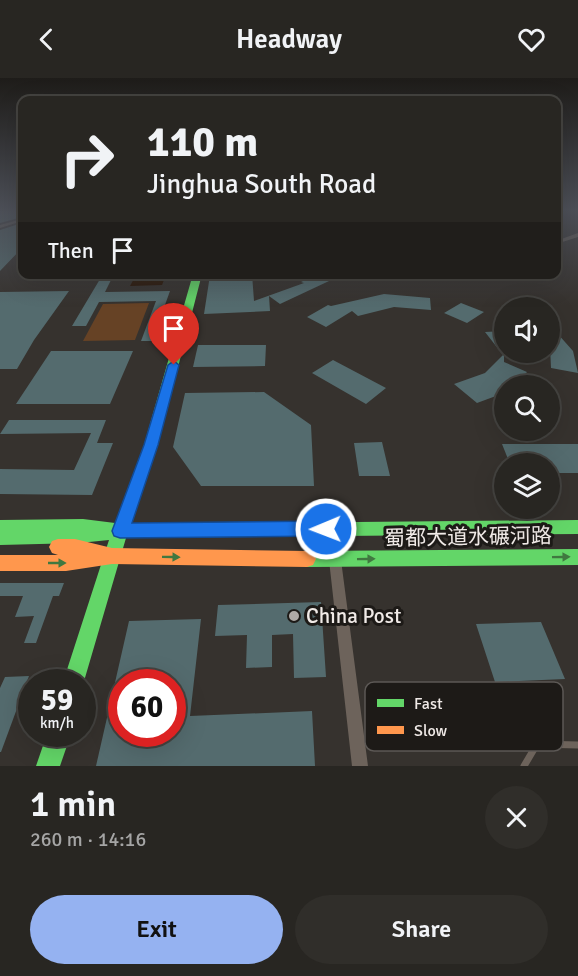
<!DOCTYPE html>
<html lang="en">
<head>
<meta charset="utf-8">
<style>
	body { margin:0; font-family:Signika,"Noto Sans SC",sans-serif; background:#302e2a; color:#f1f3f6; height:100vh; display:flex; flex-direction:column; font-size:22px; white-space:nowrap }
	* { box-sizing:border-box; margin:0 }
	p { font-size:20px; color:#a5a5a5 }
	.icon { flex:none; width:33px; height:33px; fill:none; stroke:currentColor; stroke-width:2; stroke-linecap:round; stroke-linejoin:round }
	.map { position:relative; height:688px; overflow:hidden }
	.sheet { display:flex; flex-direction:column; background:#282622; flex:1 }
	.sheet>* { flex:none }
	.hud { position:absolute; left:18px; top:18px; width:543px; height:183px; border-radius:12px; box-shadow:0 6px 24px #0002,0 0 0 2px #444340; background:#282622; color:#f1f3f6; overflow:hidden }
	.controls { position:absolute; left:494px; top:219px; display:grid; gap:12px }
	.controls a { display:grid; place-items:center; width:66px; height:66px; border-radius:50%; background:#282622; box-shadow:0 6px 24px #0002,0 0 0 2px #444340; font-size:30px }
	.speed { position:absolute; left:18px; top:591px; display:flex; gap:12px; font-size:30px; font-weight:700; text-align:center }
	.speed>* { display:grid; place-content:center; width:78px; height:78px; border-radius:50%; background:#282622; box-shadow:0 6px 24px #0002,0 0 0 2px #444340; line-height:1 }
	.speed small { font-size:15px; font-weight:400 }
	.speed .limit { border:9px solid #d22; background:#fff; color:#111 }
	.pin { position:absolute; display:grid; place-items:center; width:51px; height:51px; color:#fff; margin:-62px -26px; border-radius:50% 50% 50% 0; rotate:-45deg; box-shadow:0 0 6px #0007 }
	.pin .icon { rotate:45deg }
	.me { position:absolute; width:66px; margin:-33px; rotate:269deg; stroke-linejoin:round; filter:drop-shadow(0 0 4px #0008) }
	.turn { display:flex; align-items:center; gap:21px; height:126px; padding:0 30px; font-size:27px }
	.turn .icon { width:78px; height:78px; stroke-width:2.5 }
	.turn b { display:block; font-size:42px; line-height:51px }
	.then { display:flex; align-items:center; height:57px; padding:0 30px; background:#0003; gap:12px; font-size:22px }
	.round { display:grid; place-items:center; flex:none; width:63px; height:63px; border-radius:32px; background:#302e2a }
	.head { display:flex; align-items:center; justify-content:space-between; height:102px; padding:0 30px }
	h1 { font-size:36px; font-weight:600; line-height:45px }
	.action { display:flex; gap:12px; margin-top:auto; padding:12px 30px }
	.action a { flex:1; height:69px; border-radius:36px; background:#95b2f1; color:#111; font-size:24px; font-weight:600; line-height:69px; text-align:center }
	.action a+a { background:#302e2a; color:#f1f3f6 }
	header { display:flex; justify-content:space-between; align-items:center; height:78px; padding:0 30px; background:#282622; font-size:27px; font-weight:600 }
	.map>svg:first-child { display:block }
	.green { fill:#664225 }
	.water { fill:#2c1808 }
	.building { fill:#546b6e; fill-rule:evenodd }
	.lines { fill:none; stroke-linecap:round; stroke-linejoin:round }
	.lane { stroke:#6d635b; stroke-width:7 }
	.street { fill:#6d635b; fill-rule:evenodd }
	.fast { fill:#63d668; fill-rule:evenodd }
	.slow { fill:#ff974d; fill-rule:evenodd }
	.oneway { fill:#407840 }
	.route { fill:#1a73e8; stroke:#114b97; stroke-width:1.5 }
	.poi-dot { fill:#afaaa6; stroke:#1d1a17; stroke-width:2 }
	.labels { text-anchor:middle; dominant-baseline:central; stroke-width:6; stroke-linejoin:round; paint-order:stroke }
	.near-street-label { font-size:21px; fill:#f0eae7; stroke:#1d1a17 }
	.near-poi-label { font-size:21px; fill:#f0eae7; stroke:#1d1a17; text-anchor:start }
	.key { fill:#1d1a17; stroke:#5c5855; stroke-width:1.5 }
	.key-label { font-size:16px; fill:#f0eae7 }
</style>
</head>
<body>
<header><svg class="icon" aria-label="back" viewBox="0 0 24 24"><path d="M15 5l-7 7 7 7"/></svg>Headway<svg class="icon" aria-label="heart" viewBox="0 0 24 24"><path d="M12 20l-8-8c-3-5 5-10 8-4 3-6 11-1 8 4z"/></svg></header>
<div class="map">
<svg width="578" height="688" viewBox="0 0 578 688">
	<rect width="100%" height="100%" fill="#36322e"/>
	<path class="green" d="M149,225L135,262L83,263L103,226Z"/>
	<path class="water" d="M136,197V196L166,197L162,207L130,208Z"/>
	<path class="building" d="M22,132V139L0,145V133Z
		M22,145V170L0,193V152Z
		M103,196H114L105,214L170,213L152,263H141L156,223L99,224L86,248H72Z
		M252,196L254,223L304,205L301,204L317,196H344L280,226L269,218L270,233L204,236L210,197Z
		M69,213L34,262L17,291H0V214Z
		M384,216L430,220L431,232L394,229L358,238L352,233L326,249L307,239L328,227L331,228Z
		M461,225L484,234L467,245L444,235Z
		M549,246L573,273L578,295L551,290Z
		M504,253V284L527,294L515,308H504V315L477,325L454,306L485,295L503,277L485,254Z
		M198,267H266L265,288L193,289Z
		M51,273H133L110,326H16Z
		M333,282L386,310L366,326L312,295Z
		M264,314L311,347L314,408H201L173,369L185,315Z
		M9,342H106L97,365H113L92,417L0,416V391L74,392L91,355L0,356Z
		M382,364L390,398H359L354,365Z
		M502,366H578V395H549V386H510Z
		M0,505H64L59,518H53L36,565H24L34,538L15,539L23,518H0Z
		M321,524L326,599L294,600L293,556L272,557V589L246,590L247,557L215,558L218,527Z
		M201,541L190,638L312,633L315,688H96L129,543ZM122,604H172V656H122Z
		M541,544L565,601L495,604L476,546Z
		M29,598L1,674H0V610L5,599Z"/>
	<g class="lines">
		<path class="lane" d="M524,688L537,666L578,667"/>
		<path class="street" d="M22,141V143L0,150V147Z
			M578,155V159L556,166V163Z
			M335,477L339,478L341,482L368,688H352L329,482L331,478Z"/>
		<path class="fast" d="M193,196H202L158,367L131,446L578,442V456L126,460L82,610V604H63L109,462L79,465L0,467V442L83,441L115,445L144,367Z
			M578,471V487L307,489L301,487L298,481L301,475L307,473Z
			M47,656H71L60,688H36Z"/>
		<path class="slow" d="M58,461H75L112,470L307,473L313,475L316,481L313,487L307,489L112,486L66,493H0V477H58L52,475L49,469L52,463Z"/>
	</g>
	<defs><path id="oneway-solid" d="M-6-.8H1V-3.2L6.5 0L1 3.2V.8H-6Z" transform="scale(1.5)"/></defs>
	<g class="oneway">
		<use href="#oneway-solid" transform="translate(171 479) rotate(1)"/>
		<use href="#oneway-solid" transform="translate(561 479) rotate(-1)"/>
		<use href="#oneway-solid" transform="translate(366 481) rotate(-1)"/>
		<use href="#oneway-solid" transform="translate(57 485)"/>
	</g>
	<linearGradient id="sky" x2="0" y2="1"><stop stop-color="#1e1c19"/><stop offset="0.58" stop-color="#4c4f57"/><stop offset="1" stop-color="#4c4f57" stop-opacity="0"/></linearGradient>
	<rect width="578" height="227" fill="url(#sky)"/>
	<path class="route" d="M174,283L179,287L158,367L132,445L326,443L332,446L335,451L332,456L326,458L120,460L114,458L112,453L144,367L168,287Z"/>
	<circle class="poi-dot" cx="294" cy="538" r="6"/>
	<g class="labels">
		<g class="near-street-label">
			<text transform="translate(468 459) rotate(-1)">蜀都大道水碾河路</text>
		</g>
		<g class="near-poi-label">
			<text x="306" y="538">China Post</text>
		</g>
	</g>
	<rect x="365" y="604" width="198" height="69" rx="9" class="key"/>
	<rect x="377" y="621" width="27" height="8" fill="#63d668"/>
	<rect x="377" y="648" width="27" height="8" fill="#ff974d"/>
	<g class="key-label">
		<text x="414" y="631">Fast</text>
		<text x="414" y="658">Slow</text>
	</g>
</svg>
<div class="controls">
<a><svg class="icon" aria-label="sound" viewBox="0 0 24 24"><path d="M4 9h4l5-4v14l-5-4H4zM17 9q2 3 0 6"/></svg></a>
<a><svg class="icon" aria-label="search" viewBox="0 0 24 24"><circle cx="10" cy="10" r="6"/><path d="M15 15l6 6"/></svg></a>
<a><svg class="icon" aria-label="layers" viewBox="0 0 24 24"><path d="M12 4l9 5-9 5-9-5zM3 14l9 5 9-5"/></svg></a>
</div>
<div class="speed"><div>59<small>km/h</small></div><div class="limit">60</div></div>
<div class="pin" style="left:174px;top:287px;background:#d93025"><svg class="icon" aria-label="arrive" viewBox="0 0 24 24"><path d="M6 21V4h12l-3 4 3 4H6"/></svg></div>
<svg class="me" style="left:326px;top:451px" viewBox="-20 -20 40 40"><circle r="17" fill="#1a73e8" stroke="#fff" stroke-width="3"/><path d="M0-11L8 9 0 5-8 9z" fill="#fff"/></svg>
<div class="hud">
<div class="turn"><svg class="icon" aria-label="right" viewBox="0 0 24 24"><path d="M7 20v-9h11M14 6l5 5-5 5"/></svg><div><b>110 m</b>Jinghua South Road</div></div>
<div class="then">Then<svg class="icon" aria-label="arrive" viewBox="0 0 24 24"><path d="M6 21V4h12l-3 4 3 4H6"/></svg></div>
</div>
</div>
<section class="sheet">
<div class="head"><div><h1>1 min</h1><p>260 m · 14:16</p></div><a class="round"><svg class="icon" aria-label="close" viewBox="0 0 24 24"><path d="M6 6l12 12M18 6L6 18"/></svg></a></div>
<div class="action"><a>Exit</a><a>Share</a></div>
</section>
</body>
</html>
